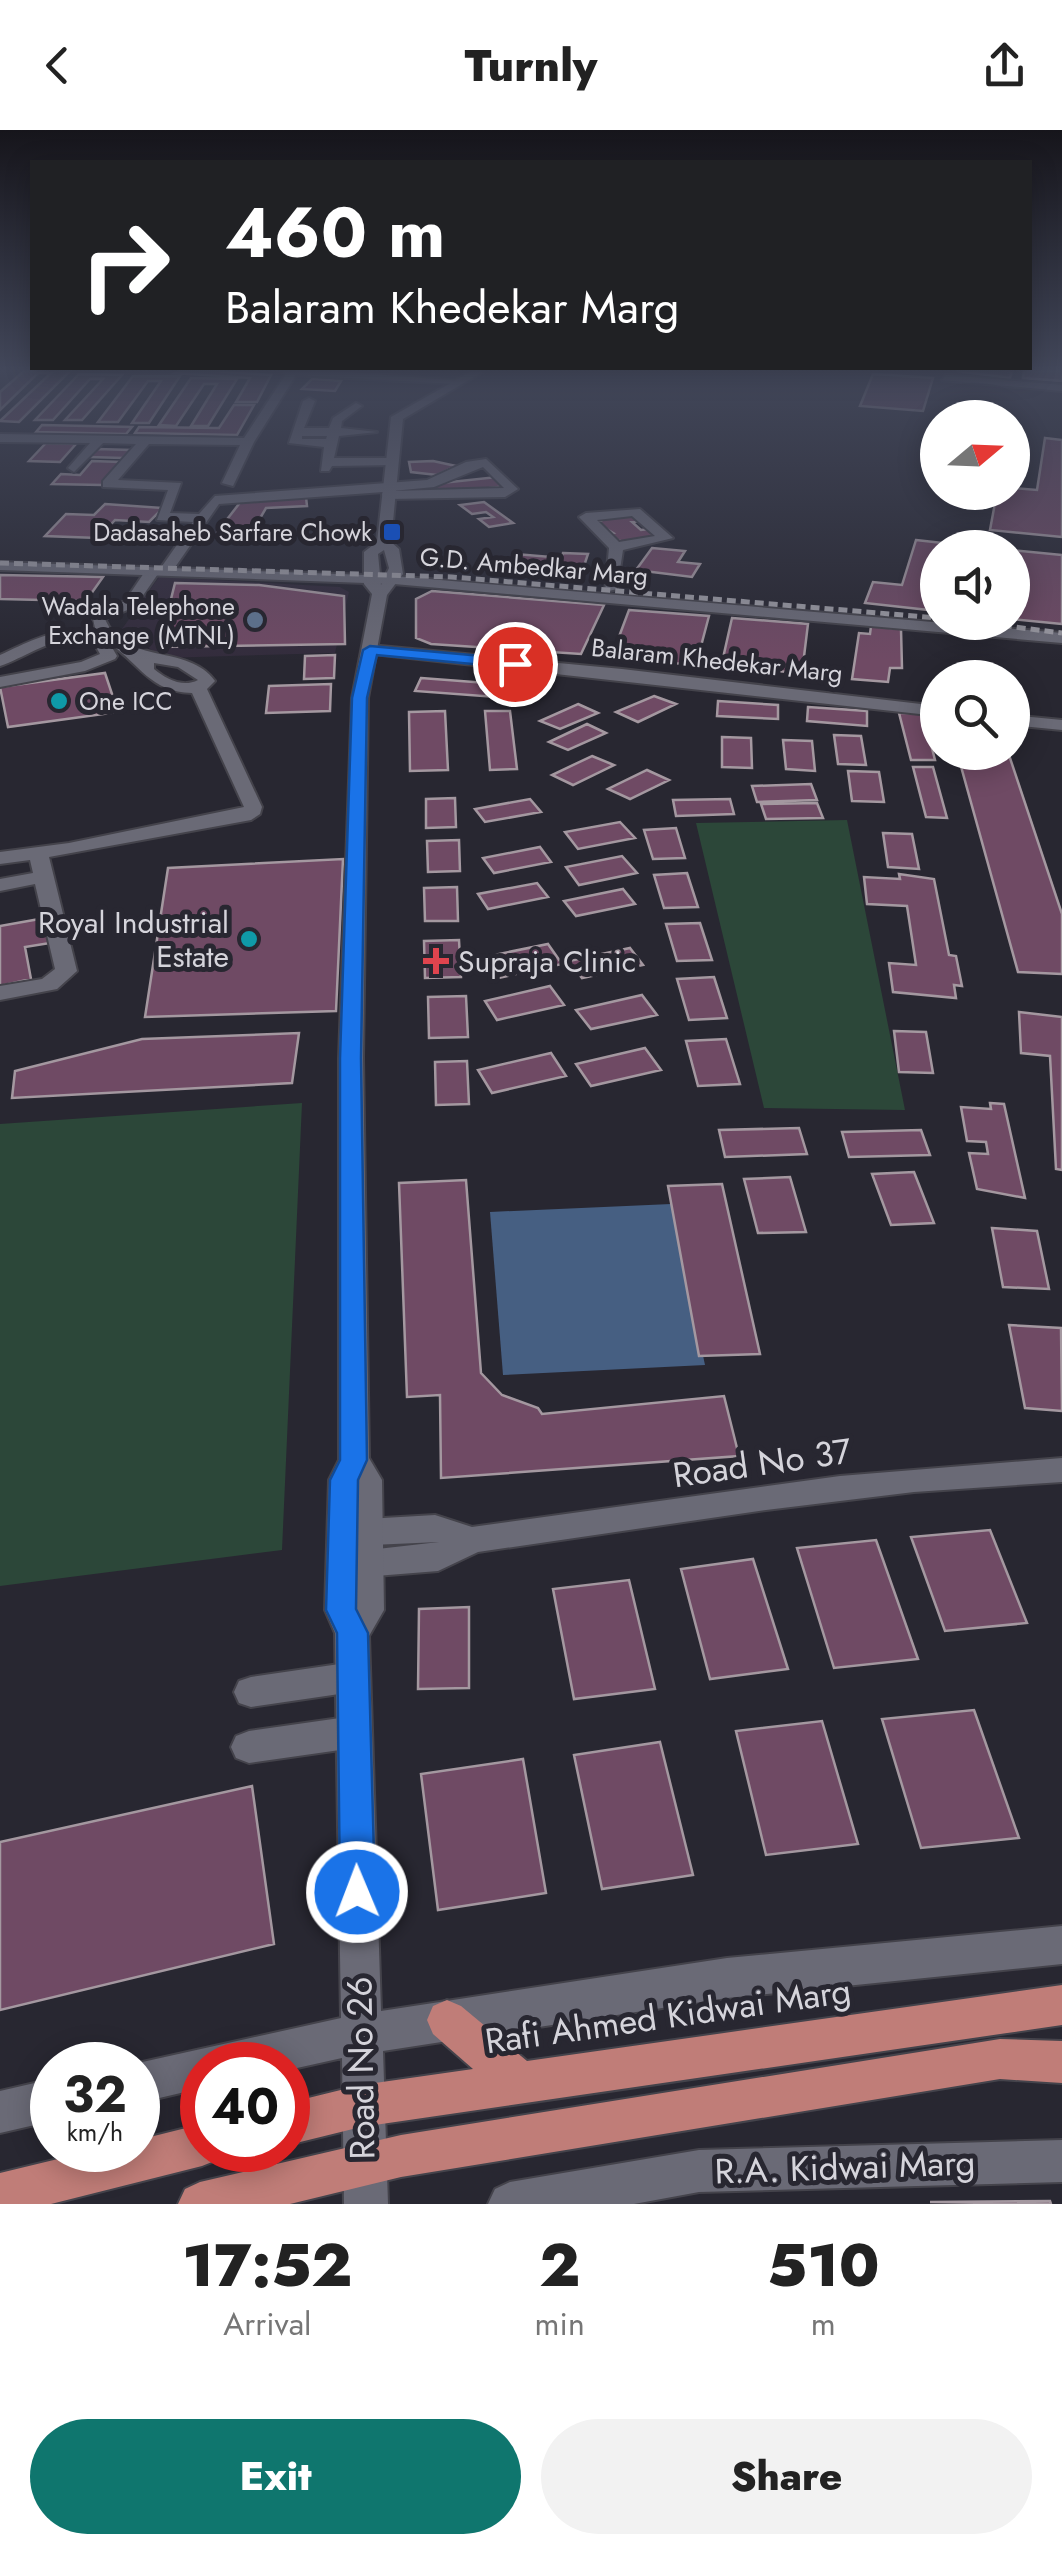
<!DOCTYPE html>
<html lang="en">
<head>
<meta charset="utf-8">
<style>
	body { margin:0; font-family:Jost,sans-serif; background:#f2f2f2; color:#222; height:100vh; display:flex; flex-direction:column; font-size:38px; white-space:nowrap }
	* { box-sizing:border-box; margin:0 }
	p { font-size:32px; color:#767676 }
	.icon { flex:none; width:55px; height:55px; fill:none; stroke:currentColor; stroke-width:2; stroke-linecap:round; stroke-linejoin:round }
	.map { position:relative; height:2074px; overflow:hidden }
	.panel { display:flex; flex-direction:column; background:#fff; flex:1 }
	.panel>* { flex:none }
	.guide { position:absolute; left:30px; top:30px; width:1002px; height:210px; border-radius:0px; box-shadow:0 5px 25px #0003; background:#202124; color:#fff; overflow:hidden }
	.needle { width:65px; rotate:71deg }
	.tools { position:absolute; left:920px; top:270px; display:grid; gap:20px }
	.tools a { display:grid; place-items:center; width:110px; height:110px; border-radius:50%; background:#fff; box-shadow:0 5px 25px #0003; font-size:50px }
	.speed { position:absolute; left:30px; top:1912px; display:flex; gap:20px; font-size:50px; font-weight:700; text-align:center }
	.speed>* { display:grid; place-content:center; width:130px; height:130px; border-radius:50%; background:#fff; box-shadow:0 5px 25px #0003; line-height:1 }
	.speed small { font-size:25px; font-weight:400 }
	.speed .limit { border:15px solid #d22; background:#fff; color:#111 }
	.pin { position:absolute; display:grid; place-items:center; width:85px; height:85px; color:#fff; margin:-42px; border:5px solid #fff; border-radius:50%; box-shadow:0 2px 10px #0007 }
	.me { position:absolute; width:110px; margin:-55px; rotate:359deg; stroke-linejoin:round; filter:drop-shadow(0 0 8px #0008) }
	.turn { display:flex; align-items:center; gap:35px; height:210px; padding:0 30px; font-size:45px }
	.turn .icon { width:130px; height:130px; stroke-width:2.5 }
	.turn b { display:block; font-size:70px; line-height:85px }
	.eta { display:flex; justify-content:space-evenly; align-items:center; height:170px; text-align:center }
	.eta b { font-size:60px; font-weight:800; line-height:70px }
	.primary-button { display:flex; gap:20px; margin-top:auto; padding:20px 30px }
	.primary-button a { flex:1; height:115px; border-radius:60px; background:#0f766e; color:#fff; font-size:40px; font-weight:800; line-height:115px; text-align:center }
	.primary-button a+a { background:#f2f2f2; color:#222 }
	header { display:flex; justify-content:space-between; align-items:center; height:130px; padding:0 30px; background:#fff; font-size:45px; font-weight:800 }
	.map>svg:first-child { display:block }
	.commercial { fill:#332c3c }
	.green { fill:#2c4739 }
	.water { fill:#465f82 }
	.building { fill:#6f4a64; stroke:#a498a0; stroke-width:2.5 }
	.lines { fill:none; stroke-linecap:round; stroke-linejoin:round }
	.minor-casing { stroke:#44434b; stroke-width:4 }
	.tertiary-casing { stroke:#44434b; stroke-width:4 }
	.secondary-casing { stroke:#44434b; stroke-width:4 }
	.primary-casing { stroke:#44434b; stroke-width:4 }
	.minor { fill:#6a6a76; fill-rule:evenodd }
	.tertiary { fill:#6a6a76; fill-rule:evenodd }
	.secondary { fill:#6a6a76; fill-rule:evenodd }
	.primary { fill:#c07d78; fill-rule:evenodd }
	.rail { stroke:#9a99a1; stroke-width:5; stroke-dasharray:9 5; stroke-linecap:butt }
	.route { fill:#1a73e8; stroke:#114b97; stroke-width:2.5 }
	.transit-dot { fill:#1a4fb4; stroke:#282731; stroke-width:4 }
	.service-dot { fill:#5c6f8a; stroke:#282731; stroke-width:4 }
	.culture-dot { fill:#0f9aa8; stroke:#282731; stroke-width:4 }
	.health-dot { fill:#e0444e; stroke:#282731; stroke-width:4 }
	.labels { text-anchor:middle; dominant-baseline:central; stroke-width:10; stroke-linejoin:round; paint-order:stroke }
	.far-poi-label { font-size:25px; fill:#d5d4db; stroke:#282731; text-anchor:end }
	.far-street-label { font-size:25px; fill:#d5d4db; stroke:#282731 }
	.poi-label { font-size:30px; fill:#d5d4db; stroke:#282731; text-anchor:end }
	.near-street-label { font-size:35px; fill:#d5d4db; stroke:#282731 }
</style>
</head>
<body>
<header><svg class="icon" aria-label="back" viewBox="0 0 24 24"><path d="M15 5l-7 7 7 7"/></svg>Turnly<svg class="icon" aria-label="share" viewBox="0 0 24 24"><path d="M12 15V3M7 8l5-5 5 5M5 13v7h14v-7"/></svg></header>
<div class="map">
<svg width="1062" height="2074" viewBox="0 0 1062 2074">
	<rect width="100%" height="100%" fill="#282731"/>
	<path class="commercial" d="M159,447L340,457L349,462L335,523L163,528L122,499Z"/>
	<path class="green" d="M847,690L905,980L764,978L696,693Z
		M302,973L282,1420L0,1456V994Z"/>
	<path class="water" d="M671,1074L705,1235L503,1245L490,1082Z"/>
	<path class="building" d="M24,241H70L19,292L0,291L51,243H38L0,280V262Z
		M179,241H212L271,245L257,272H236L250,248L175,243Z
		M957,241H1012L1010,248Z
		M1024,241H1062V251L1023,248Z
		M79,244L122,245L82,290H65L103,249H90L53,290H35Z
		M873,244L933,248L923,281L860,276Z
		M133,246H180L149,293H132L161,251H148L118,292H98Z
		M191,248L237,249L208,296H191L217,254H204L176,296L159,295Z
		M312,249L327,250L341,251L335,261L302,259Z
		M234,275H254L237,305L135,303L139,297L219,298Z
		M42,295L132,297L126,304L36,302Z
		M1045,308L1062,310V407L990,400L997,362H1012V358L1037,360Z
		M46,313L76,314L60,332L29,331Z
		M97,319L130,320L123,328L90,327Z
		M92,331L120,332L102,355L52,354L61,344L80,345Z
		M433,331L456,336L437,345L411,342L409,332Z
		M497,347L507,356L441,364L432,354Z
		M306,367L307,376L266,378L252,402L218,401L242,370Z
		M484,372L513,393L489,397L479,389L493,387L486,382L472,384L460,375Z
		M105,374L163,378L149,392L115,390L98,408L45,406L66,384L94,385Z
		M625,383L635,386L641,391L632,392L641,400L649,399L655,409L624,412L613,409L608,404L613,403L595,392L600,391L595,387Z
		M916,410L987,418H938V481L865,473L873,452L902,455Z
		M652,418L685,421L678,432L700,434L692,447L636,440Z
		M1012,420L1062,425V494L1012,489Z
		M563,423L588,424L582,442L556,441Z
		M515,424L552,427L545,439L507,436Z
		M0,445L103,447L86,471L0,469Z
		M175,453L259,455L344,466L345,514L159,517Z
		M432,461L444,462L604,475L581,524L431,514L416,508V469Z
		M629,480L709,486L696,535L611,528Z
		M732,488L808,494L802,543L721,537Z
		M871,496L901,499L902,538H890L888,552L852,549L859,503L870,504Z
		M335,525L334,548L304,549L305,526Z
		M105,543L118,582L8,597L0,557Z
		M421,548L541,557L536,570L415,561Z
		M331,554L330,581L266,583L269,556Z
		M654,566L676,574L638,592L616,582Z
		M718,571L778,575V589L717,586Z
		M578,574L598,583L560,599L540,591Z
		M808,577L867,581V596L807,591Z
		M445,581L448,640L410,641L409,582Z
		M485,581H510L517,639L490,640Z
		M899,583H923L935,630H911Z
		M587,594L606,603L568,620L549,612Z
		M834,605L861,606L866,635L838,634Z
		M722,607L751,608L752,638L722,637Z
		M783,610L812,611L815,641L786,639Z
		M957,622H1008L1062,784V844L1018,842Z
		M592,626L614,635L573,655L552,645Z
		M913,637H933L947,688L926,687Z
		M647,640L669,650L630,669L608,659Z
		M848,641L879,642L884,672L852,671Z
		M811,654L817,670L757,672L752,656Z
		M455,668L456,697L426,698V669Z
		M530,669L541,682L485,692L475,679Z
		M730,669L734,684L676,686L673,670Z
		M817,673L823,688L766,689L761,674Z
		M620,692L635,708L578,719L565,702Z
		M676,698L685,728L653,729L644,700Z
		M883,703L912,704L919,739L888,737Z
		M459,710L460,741L428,742L427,711Z
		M540,717L551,732L494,743L483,728Z
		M622,726L637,743L579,755L566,737Z
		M343,729L336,881L145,887L168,738Z
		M687,743L698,777L664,778L654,745Z
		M899,744L934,749L949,825L956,826L962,856L954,855L956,868L893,862L889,833L916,835L907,776L867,774L864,747L900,749Z
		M537,753L548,767L488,779L478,764Z
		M457,757L458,791H425L424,758Z
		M623,759L635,774L576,786L564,771Z
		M45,788L50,813L25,817L31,849L0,856V796Z
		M700,793L712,830L677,831L666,794Z
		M459,810L461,847L425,848L424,811Z
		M548,814L562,834L498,848L484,827Z
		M630,818L643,835L582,848L569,831Z
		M714,847L727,888L689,890L677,849Z
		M550,856L564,875L497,890L485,871Z
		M642,865L657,885L591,899L576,880Z
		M466,866L468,907L429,908L428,867Z
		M1019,882L1062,887V1040L1056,1039L1050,926L1021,923Z
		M894,901L926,902L933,943L899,942Z
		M299,903L292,953L12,968L15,941L142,909Z
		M726,909L740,954L698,956L686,911Z
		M645,918L661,940L591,956L576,934Z
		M551,923L566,946L492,963L478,940Z
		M467,931L469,974L436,975L435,932Z
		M990,973L1004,974L1025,1068L977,1059L969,1023L988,1024L986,1012L967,1011L961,977L991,979Z
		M799,998L807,1024L725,1027L719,1000Z
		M921,1000L930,1025L849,1027L842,1002Z
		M914,1042L934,1093L891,1095L872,1044Z
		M790,1047L806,1102L758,1103L744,1049Z
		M466,1050L481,1243L502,1265L538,1278L542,1284L724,1266L739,1326L441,1348L440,1265L407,1267L399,1053Z
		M722,1054L760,1224L699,1226L668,1056Z
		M992,1098L1037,1101L1049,1159L1003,1157Z
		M1009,1195L1061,1198L1062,1281L1025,1278Z
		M990,1400L1027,1493L945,1501L911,1407Z
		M876,1410L918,1529L834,1538L797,1418Z
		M753,1429L788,1539L710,1549L681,1439Z
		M629,1450L655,1559L574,1569L553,1459Z
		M469,1477V1558L418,1559L419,1479Z
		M974,1580L1019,1708L921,1718L882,1589Z
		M822,1591L858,1714L766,1725L736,1601Z
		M660,1612L693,1745L602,1759L574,1625Z
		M523,1629L546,1763L438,1780L421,1644Z
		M252,1656L274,1814L0,1880V1712Z
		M1050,2071L1051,2074L930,2072Z"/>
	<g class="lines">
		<defs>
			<path id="minor" d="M281,241H334L461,251L456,254L296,245L254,312L233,356L222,353L240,315L149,314L118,350L181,353L170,383L199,384L215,366L427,350L466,332L486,329L518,359L505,367L388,369L382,365L383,362L219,374L171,443L160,441L135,477L105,489C125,536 188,513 215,551L207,559L262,677L260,684L251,690L49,727L77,841L57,859L0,870V856L42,849L55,839L35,754L0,761V749L33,743L30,730L0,734V722L69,713L244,677L192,563C150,562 140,534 110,514L117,526L115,529L85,541L0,557V547L81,532L100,524L95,515C64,497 30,526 0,536V525C30,511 62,494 96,503L92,484L125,471L148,437L160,439L193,392L157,390L168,360L103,357V351L136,314L103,313L74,342L68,338L90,313L0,312V304L244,308L286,244ZM483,337L504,358L392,361L434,357ZM154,533L178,537L198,550C183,558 166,549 154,539Z
				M946,245L1062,255V261L942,250Z
				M309,268L315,271L304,298H329L333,288L356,273L362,276L342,291L341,298L377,302L339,306L334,328H390L394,335L332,336L329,341H321L324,317L289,313L303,271ZM302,306H327L326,309H302Z
				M640,379L673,408L623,420L617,459L605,462L609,418L579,387L586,383ZM632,386L655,406L619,412L597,390Z
				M370,515L622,539L938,576V586L364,523L362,520Z
				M1012,585L1062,590V600L1012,595Z
				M1062,1328V1352L914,1362L766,1380L478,1422L438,1441L351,1448L340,1444L335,1435L340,1426L351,1422L439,1412L349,1416L338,1412L333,1403L338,1394L349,1390L435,1385L472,1397L840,1346Z
				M353,1532L365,1536L370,1547L365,1558L353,1562L251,1577L239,1573L234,1562L239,1551L251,1547Z
				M354,1586L366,1591L372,1602L366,1613L354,1618L249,1633L236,1628L231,1617L236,1606L249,1601Z"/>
			<path id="tertiary" d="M472,241H484L403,289L391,412L399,419L403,444L387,465L368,568L363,928L369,1328L382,1350L384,1480L369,1506L381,1881L727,1828L1062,1796V1834L727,1868L383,1921L388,2074H344L342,1928L288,1940V1935H202V1958L138,1973V1935H129L341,1888L335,1503L325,1480L329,1350L339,1330V928L352,568L372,464L364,454V422L377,412L391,287ZM384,420L389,438L381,455L378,424Z
				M52,1949V1991L0,2003V1961Z
				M1062,2010V2052L699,2062L634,2074H488L495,2059L510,2052L699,2020Z"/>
			<path id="secondary" d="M0,432L394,446L1062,503V513L394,454L0,440Z"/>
			<path id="primary" d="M1062,1855V1895L361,1997L288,2015V1973L361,1955L473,1939L433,1904L427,1890L433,1876L447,1870L461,1876L527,1931Z
				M1000,1909L1062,1911V1953L1000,1949L401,2047L290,2074H178L185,2059L200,2052L401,2005Z
				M202,1994V2020H221L217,2030L202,2036L51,2074H0V2043L95,2020H138V2010Z"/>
		</defs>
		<use href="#minor" class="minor-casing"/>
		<use href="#tertiary" class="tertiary-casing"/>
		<use href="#secondary" class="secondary-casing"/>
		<use href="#primary" class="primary-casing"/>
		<use href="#minor" class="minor"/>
		<use href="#tertiary" class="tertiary"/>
		<use href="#secondary" class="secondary"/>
		<use href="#primary" class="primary"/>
		<path class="rail" d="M0,433L452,447L938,488
			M975,492L1062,503"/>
	</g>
	<linearGradient id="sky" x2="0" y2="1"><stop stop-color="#16151b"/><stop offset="0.45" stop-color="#42475a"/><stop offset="1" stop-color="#42475a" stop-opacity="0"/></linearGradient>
	<rect width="1062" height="531" fill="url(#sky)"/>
	<path class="route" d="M370,516L515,529L523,534L515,538L377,525L367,568L361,928L367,1330L358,1350L356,1479L368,1503L375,1762L369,1774L357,1779L345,1774L340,1762L337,1503L326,1480L330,1350L340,1330V928L352,568L363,520Z"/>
	<rect class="transit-dot" x="382" y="392" width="20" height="20" rx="5"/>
	<circle class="service-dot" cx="255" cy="490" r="10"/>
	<g class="culture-dot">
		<circle cx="59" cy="571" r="10"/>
		<circle cx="249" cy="809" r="10"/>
	</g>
	<path class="health-dot" d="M431 816h10v10h10v10h-10v10h-10v-10h-10v-10h10z"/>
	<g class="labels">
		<g class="far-poi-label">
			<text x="372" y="402">Dadasaheb Sarfare Chowk</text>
			<text x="235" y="476">Wadala Telephone<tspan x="235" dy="29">Exchange (MTNL)</tspan></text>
			<text x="79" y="571" text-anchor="start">One ICC</text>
		</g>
		<g class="far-street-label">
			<text transform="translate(534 436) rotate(5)">G.D. Ambedkar Marg</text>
			<text transform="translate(717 530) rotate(6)">Balaram Khedekar Marg</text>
		</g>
		<g class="poi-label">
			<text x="229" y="792">Royal Industrial<tspan x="229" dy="34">Estate</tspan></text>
			<text x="458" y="831" text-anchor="start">Supraja Clinic</text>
		</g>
		<g class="near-street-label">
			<text transform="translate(762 1333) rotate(-8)">Road No 37</text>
			<text transform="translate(668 1886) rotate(-8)">Rafi Ahmed Kidwai Marg</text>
			<text transform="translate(361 1938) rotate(-91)">Road No 26</text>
			<text transform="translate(845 2037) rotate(-2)">R.A. Kidwai Marg</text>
		</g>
	</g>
</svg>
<div class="tools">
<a><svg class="needle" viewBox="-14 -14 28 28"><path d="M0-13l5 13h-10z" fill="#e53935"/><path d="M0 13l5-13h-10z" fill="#767676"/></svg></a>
<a><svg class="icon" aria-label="sound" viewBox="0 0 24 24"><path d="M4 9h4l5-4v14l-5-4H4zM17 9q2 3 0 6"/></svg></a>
<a><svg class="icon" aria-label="search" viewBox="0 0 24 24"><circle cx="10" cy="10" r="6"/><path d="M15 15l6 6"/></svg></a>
</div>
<div class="speed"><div>32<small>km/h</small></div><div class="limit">40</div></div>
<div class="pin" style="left:515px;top:534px;background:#d93025"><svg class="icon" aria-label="arrive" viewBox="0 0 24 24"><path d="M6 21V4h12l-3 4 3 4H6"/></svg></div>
<svg class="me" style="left:357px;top:1762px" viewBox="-20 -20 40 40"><circle r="17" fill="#1a73e8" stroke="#fff" stroke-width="3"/><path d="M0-11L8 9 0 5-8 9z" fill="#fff"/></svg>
<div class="guide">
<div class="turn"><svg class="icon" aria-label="right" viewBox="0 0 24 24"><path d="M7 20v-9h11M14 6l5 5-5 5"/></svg><div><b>460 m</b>Balaram Khedekar Marg</div></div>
</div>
</div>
<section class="panel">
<div class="eta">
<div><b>17:52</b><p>Arrival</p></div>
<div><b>2</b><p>min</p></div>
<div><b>510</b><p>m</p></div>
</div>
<div class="primary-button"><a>Exit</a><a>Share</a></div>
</section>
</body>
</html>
